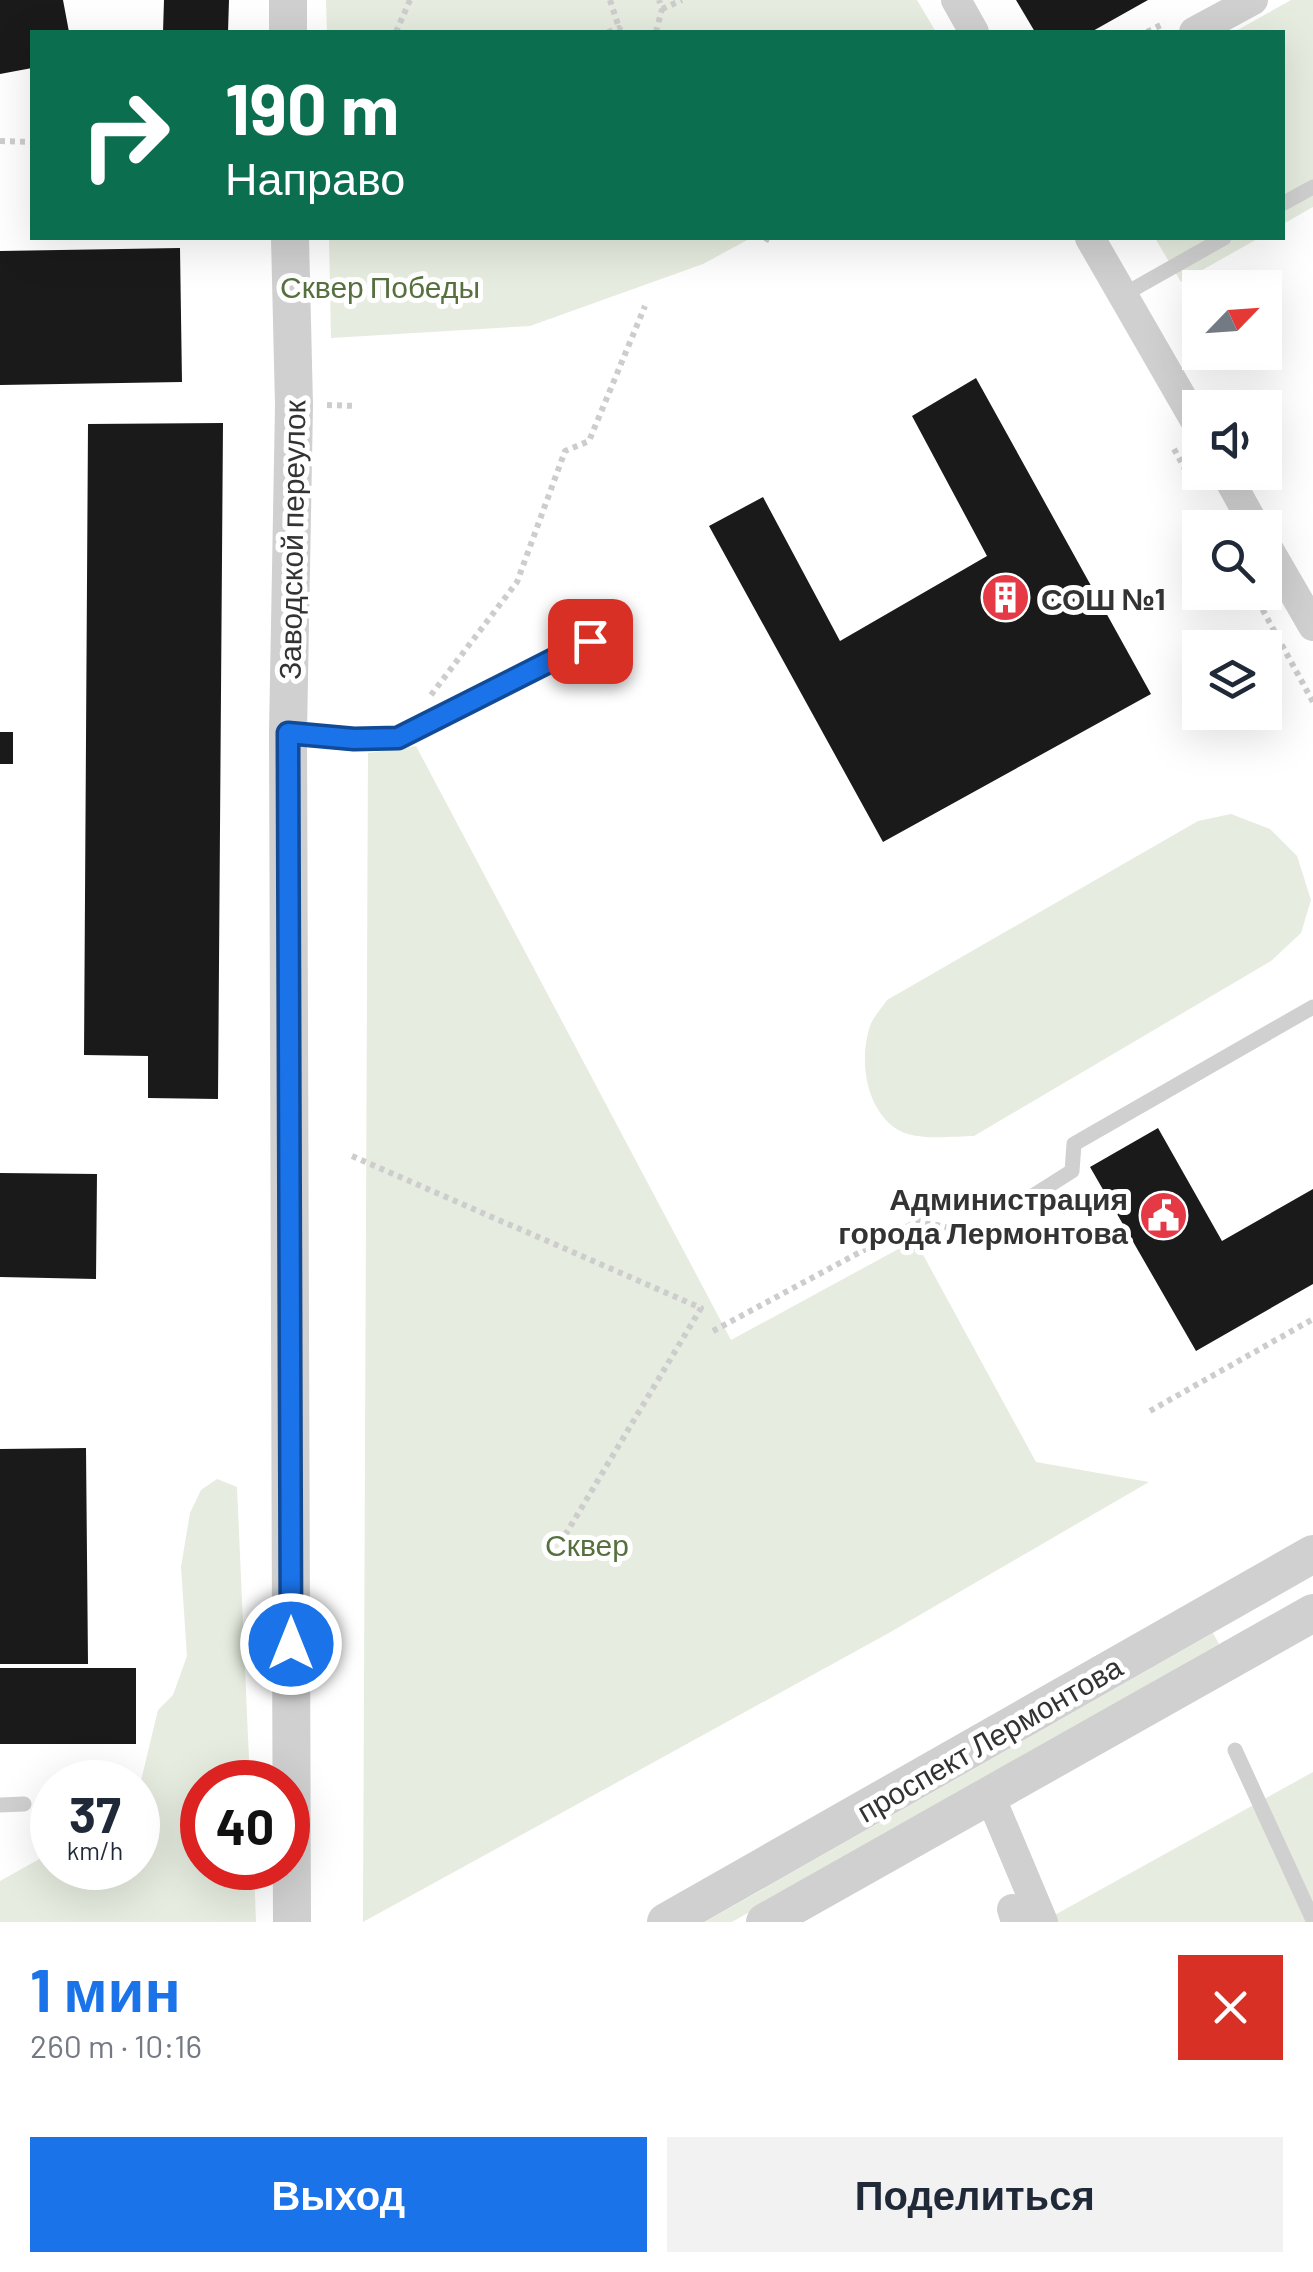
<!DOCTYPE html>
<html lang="ru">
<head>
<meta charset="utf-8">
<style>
	body { margin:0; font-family:Barlow,sans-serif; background:#f2f2f3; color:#1f2937; height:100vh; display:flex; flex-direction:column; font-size:38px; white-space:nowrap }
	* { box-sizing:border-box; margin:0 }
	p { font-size:32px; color:#747a83 }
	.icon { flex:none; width:55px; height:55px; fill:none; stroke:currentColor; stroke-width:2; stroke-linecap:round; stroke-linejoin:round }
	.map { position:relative; height:1922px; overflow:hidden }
	.details { display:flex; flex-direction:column; background:#fff; flex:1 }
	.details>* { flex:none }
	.hud { position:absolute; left:30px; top:30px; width:1255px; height:210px; border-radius:0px; box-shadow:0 10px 40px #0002; background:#0b6e4f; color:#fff; overflow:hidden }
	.needle { width:65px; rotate:65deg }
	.fabs { position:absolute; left:1182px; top:270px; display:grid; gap:20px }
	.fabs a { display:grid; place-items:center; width:100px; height:100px; border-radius:0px; background:#fff; box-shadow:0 10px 40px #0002; font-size:50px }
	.speed { position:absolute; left:30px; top:1760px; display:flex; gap:20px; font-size:50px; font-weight:700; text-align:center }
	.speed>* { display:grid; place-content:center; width:130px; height:130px; border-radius:50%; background:#fff; box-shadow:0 10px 40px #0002; line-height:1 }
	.speed small { font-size:25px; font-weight:400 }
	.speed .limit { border:15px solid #d22; background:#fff; color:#111 }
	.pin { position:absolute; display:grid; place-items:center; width:85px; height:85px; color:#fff; margin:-42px; border-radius:20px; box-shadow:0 5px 15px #0006 }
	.me { position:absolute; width:110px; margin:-55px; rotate:0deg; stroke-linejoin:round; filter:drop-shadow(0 0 8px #0008) }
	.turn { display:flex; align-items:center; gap:35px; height:210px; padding:0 30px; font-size:45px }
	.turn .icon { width:130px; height:130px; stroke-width:2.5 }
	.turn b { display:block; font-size:70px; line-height:85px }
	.round { display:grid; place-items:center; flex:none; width:105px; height:105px; border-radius:0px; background:#f2f2f3 }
	.headline { display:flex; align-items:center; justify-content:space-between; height:170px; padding:0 30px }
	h1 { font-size:60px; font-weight:700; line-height:75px; color:#1a73e8 }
	.cta { display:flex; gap:20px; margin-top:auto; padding:20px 30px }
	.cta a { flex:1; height:115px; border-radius:0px; background:#1a73e8; color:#fff; font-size:40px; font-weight:700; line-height:115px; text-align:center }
	.cta a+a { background:#f2f2f3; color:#1f2937 }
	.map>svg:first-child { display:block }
	.green { fill:#e6ecdf }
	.building { fill:#1a1a1a }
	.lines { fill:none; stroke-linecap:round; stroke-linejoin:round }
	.path { stroke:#cdcdcd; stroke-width:6; stroke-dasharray:5 5; stroke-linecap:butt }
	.service { stroke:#d0d0d0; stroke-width:15 }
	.minor { stroke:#d0d0d0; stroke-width:30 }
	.tertiary { stroke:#d0d0d0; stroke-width:38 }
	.route-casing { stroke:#114b97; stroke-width:25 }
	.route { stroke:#1a73e8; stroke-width:18 }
	.labels { text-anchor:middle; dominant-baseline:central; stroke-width:10; stroke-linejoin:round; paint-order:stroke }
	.park-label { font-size:30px; fill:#56703f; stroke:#fff }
	.street-label { font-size:30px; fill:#333; stroke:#fff }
	.poi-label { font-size:30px; font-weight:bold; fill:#333; stroke:#fff; text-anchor:start }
</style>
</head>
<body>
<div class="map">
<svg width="1313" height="1922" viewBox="0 0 1313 1922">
	<rect width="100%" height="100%" fill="#fff"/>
	<path class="green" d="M326,0H917L936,32H327Z
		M1291,0H1313V207L1283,224L1282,32H1234Z
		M329,238H751L703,264L530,326L331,338Z
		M1155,238H1259L1181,282Z
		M416,746L731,1340L915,1240L1036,1462L1149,1482L887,1634L363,1922L368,753Z
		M1231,814L1270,829L1297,856L1311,900L1301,933L1271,961L974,1136C951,1136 915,1142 895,1128C865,1106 859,1059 870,1026C873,1017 882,1008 887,1000L1198,821Z
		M217,1479L237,1487L250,1782H202V1868H254L256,1922H0V1881L52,1852V1868H138V1793L158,1710L173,1695L187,1656L181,1567L190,1513L201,1490Z
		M1213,1633L1219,1644L732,1922H705Z
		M1313,1772V1922H1042Z"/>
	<path class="building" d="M0,0H63L69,32H32V68L0,74Z
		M164,0H229L228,32H163Z
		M1016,0H1148L1091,32H1035Z
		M180,248L182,382L0,385V251Z
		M976,378L1151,694L883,842L709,526L763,497L840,641L987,556L912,416Z
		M223,423L218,1099L148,1098V1056L84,1055L88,424Z
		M0,732H13V764H0Z
		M1158,1128L1222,1241L1313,1189V1284L1196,1351L1090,1167Z
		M0,1173L97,1174L96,1279L0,1277Z
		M86,1448L88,1664H0V1449Z
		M0,1668H136V1744H0Z"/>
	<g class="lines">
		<path class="path" d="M610,0L619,28
			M662,9L682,0
			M396,32L410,0
			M608,32L619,28L622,32
			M656,32L662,9L659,0
			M1147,32L1165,23
			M0,141L32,142
			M765,238L773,242
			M327,405L356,406
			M1174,449L1197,491
			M1253,592L1313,702
			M431,695L517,582L565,451L589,441L645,306
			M352,1156L701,1308L564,1537
			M713,1331L918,1221L968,1232
			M1150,1411L1313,1319"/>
		<path class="service" d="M1282,204L1313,187
			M1123,295L1224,238
			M288,733L354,739H398L590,641
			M1031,1197L1072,1171L1074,1144L1313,1007
			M1235,1750L1313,1920
			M0,1805L24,1804"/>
		<path class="minor" d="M956,0L974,32
			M1194,32L1253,0
			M1090,238L1200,429
			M1225,472L1256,528
			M1265,543L1313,626
			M990,1796L1043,1922
			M1012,1909L1016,1922"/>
		<path class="tertiary" d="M288,32V0
			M290,238L294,405L288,733L292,1922
			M666,1922L1313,1554
			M765,1922L1313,1613"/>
	</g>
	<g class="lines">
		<defs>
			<path id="route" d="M291,1644L288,733L354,739L398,738L590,641"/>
		</defs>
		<use href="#route" class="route-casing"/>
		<use href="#route" class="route"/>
	</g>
	<defs>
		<symbol id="building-disc" viewBox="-11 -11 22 22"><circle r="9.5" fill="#e63946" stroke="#fff"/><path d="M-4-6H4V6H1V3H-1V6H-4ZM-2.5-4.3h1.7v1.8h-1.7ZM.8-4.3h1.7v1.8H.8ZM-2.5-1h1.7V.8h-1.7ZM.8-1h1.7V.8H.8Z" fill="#fff"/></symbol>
		<symbol id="civic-disc" viewBox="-11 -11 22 22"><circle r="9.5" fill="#e63946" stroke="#fff"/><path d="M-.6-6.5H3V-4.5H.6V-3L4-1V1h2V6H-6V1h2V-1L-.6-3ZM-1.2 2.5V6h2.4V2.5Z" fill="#fff"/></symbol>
	</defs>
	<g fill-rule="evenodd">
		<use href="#building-disc" x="978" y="570" width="55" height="55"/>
		<use href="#civic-disc" x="1136" y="1188" width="55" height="55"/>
	</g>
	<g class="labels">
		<g class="park-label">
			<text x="380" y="286">Сквер Победы</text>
			<text x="587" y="1544">Сквер</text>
		</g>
		<g class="street-label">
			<text transform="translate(291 540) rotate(-89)">Заводской переулок</text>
			<text transform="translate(989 1738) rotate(-30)">проспект Лермонтова</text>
		</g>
		<g class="poi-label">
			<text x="1041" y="598">СОШ №1</text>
			<text x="1128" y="1198" text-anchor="end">Администрация<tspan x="1128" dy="34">города Лермонтова</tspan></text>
		</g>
	</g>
</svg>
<div class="fabs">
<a><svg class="needle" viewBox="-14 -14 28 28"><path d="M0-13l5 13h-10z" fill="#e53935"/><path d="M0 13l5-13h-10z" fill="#747a83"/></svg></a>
<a><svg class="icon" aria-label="sound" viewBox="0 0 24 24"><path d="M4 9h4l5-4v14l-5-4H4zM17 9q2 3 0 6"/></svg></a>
<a><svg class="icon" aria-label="search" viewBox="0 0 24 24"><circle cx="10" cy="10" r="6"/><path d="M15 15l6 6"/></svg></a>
<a><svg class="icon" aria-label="layers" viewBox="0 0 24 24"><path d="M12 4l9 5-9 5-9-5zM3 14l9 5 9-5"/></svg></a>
</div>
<div class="speed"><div>37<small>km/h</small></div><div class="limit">40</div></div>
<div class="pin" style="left:590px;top:641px;background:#d93025"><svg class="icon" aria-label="arrive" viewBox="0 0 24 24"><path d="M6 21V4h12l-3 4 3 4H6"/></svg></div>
<svg class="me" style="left:291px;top:1644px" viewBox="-20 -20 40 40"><circle r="17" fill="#1a73e8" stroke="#fff" stroke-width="3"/><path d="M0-11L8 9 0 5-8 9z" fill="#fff"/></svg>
<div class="hud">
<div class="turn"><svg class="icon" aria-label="right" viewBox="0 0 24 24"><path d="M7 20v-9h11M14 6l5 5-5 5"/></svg><div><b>190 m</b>Направо</div></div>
</div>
</div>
<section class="details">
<div class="headline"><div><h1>1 мин</h1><p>260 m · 10:16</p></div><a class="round" style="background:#d93025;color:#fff"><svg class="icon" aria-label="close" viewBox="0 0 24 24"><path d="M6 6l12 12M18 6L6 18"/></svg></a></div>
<div class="cta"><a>Выход</a><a>Поделиться</a></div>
</section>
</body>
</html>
